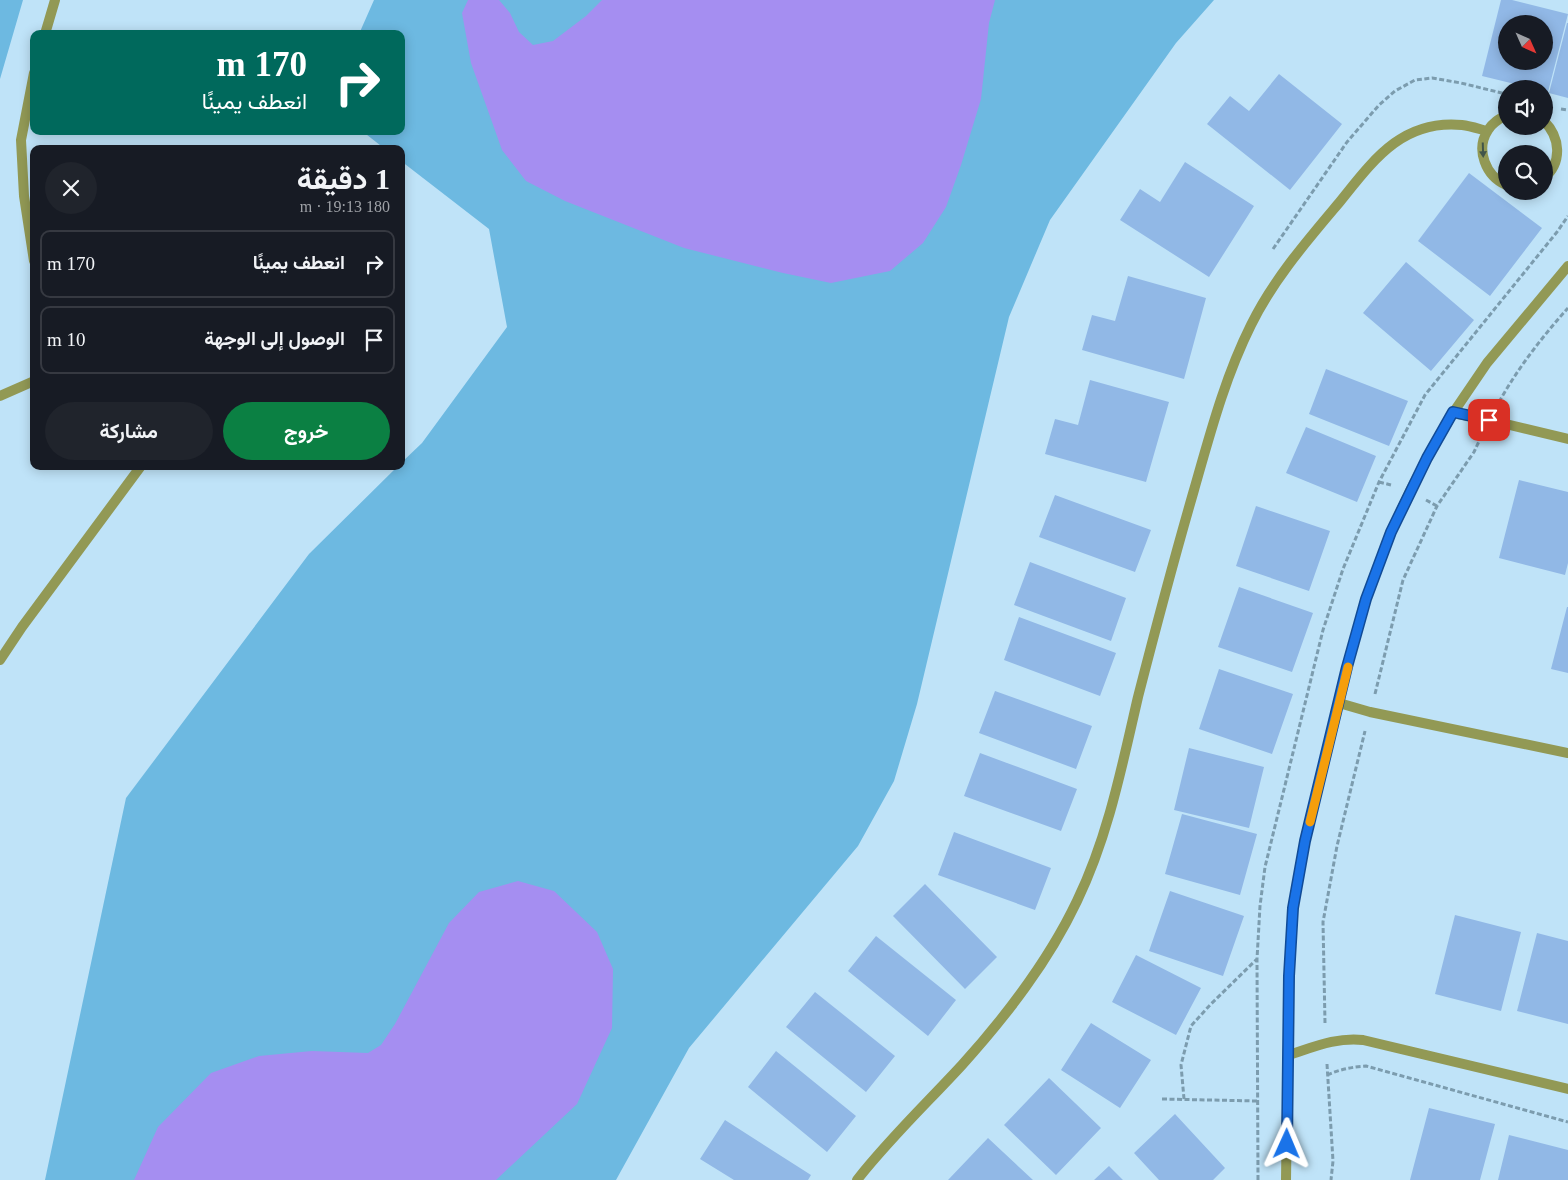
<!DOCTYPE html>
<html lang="ar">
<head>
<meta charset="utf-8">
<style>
	body { margin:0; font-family:"Times New Roman",Vazirmatn,serif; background:#20242c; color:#f1f3f6; direction:rtl; height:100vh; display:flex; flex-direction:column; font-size:19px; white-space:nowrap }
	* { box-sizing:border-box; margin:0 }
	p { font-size:16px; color:#9ea1a6 }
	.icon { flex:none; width:28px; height:28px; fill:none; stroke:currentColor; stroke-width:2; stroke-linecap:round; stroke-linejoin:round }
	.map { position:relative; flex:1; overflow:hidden; direction:ltr }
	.drawer { position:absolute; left:30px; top:145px; width:375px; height:325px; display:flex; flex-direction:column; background:#171b24; border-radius:10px; box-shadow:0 2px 12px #0003; direction:rtl }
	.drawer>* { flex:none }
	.hud { position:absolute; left:30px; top:30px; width:375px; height:105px; border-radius:10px; box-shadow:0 2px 12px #0003; direction:rtl; background:#00695c; color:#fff; overflow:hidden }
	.needle { width:32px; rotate:135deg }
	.tools { position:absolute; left:1498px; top:15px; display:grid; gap:10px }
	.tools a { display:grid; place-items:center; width:55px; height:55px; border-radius:50%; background:#171b24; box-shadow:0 2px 12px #0003; font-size:25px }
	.pin { position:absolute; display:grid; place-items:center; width:42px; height:42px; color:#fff; margin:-21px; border-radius:10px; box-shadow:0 2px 8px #0006 }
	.me { position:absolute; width:55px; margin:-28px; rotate:1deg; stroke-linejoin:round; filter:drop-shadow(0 0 4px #0008) }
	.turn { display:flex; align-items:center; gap:18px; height:105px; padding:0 15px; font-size:22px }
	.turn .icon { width:65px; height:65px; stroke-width:2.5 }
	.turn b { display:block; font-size:35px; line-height:42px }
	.round { display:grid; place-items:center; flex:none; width:52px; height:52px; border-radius:26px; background:#20242c }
	.overview { display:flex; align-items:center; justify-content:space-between; height:85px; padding:0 15px }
	h1 { font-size:30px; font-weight:700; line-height:38px }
	.cta { display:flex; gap:10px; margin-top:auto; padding:10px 15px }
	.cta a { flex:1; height:58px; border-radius:30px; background:#0b8043; color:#fff; font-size:20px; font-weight:700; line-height:58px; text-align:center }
	.cta a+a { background:#20242c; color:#f1f3f6 }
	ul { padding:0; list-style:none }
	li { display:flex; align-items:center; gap:15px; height:68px; margin:0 10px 8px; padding:0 5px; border:2px solid #363941; border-radius:10px }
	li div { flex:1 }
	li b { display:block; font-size:19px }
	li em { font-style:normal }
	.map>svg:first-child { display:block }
	.green { fill:#6db9e1 }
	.water { fill:#a58ef1 }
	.building { fill:#91b8e6; fill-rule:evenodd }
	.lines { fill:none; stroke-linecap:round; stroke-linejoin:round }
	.path { stroke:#7c9cae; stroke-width:3; stroke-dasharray:5 2.5; stroke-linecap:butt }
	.minor { stroke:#929955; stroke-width:10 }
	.tertiary { stroke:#929955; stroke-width:10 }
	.oneway { fill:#41554a }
	.route-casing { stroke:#114b97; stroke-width:12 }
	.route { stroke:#1a73e8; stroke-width:9 }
	.slow { stroke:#f59e0b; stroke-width:9 }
</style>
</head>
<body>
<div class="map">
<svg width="1568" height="1180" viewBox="0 0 1568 1180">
	<rect width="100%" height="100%" fill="#bfe3f8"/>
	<path class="green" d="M0,0H23L0,79Z
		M374,0H1214L1176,43L1050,220L1009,317L917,704L894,781L858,846L689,1048L616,1180H45L126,798L309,554L398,466H401V463L422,443L507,327L489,229L401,161V149H385L362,131H401V34H359Z"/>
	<path class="water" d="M468,0H499L510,13L519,32L533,45L553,41L586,16L602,0H995L989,23L981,99L961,165L946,207L923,243L890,271L831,283L783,273L684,248L565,201L526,181L502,150L471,63L462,13Z
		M518,881L554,891L597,932L613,969L612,1028L577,1104L496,1180H134L158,1127L211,1073L259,1056L312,1051L368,1053L381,1045L395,1024L449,923L479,892Z"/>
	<path class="building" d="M1501,0H1512L1568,14L1548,92L1544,91V89H1535L1482,76ZM1506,24H1544V61H1506Z
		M1567,23H1568V98L1549,93Z
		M1279,74L1342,124L1290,190L1207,124L1230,96L1249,111Z
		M1185,162L1254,206L1209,277L1120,220L1140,189L1160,202Z
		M1469,173L1542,228L1490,296L1418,241Z
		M1406,262L1474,320L1431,371L1363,313Z
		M1128,276L1206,298L1184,379L1082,350L1092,315L1115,321Z
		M1326,369L1408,401L1389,446L1309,414Z
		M1090,380L1169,402L1146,482L1045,454L1055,419L1078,425Z
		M1306,427L1376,456L1357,502L1286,473Z
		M1519,480L1568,492V563L1565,575L1499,558Z
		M1055,495L1151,530L1135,572L1039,537Z
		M1256,506L1330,531L1309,591L1236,566Z
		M1030,562L1126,598L1111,641L1014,605Z
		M1239,587L1313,613L1292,672L1218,647Z
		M1567,607H1568V673L1551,669Z
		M1019,617L1116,653L1100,696L1004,660Z
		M1219,669L1293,694L1272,754L1199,729Z
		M995,691L1092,726L1076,769L979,733Z
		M1189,748L1264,767L1249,828L1174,810Z
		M980,753L1077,789L1061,831L964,796Z
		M1182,814L1257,834L1240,895L1165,874Z
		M954,832L1051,868L1035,910L938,875Z
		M925,884L997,957L965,989L893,916Z
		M1170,891L1244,916L1223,976L1149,951Z
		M1455,915L1521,932L1501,1011L1435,994Z
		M1537,933L1568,941V1024L1517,1011Z
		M876,936L956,1000L928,1036L848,971Z
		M1136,955L1201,988L1176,1035L1112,1002Z
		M815,992L895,1056L866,1092L786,1027Z
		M1091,1023L1151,1060L1120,1108L1061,1070Z
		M776,1051L856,1116L827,1152L748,1087Z
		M1049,1078L1101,1128L1056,1175L1004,1125Z
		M1429,1108L1495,1124L1480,1180H1410Z
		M1175,1114L1225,1168L1213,1180H1159L1134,1153Z
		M725,1120L811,1175L808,1180H734L700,1159Z
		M1509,1135L1568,1150V1180H1498Z
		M988,1138L1033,1180H948Z
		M1109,1166L1123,1180H1094Z"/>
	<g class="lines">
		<path class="path" d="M1561,109L1568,110
			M1273,249L1347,142L1379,105L1395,91L1415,80L1432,78L1461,83L1506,94
			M1499,402C1518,368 1542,337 1568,308
			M1379,482L1391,485
			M1426,500L1437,506
			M1375,694L1403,580L1437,506L1474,452L1480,439
			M1325,1023L1323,922L1337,846L1365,731
			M1327,1064L1333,1161L1331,1180
			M1327,1075C1341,1069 1352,1067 1366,1066L1568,1122
			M1162,1099L1257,1101
			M1184,1099L1181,1065L1191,1026L1210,1005L1257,959
			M1258,1180L1257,959L1260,906L1265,867L1323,630L1343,569L1379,482L1425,395L1557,232L1568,216"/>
		<path class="minor" d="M45,34L55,0
			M34,73L21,140L24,196L34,261
			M1506,115C1499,119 1492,123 1488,130C1475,150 1486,176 1506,185
			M1544,121C1560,137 1563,162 1544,178
			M0,396L34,381
			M1453,413L1489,420L1568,439
			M0,660L22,627L141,466
			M1339,703L1370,712L1568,753
			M1289,1055C1314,1047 1337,1037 1363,1040L1568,1089
			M857,1180C889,1139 927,1103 962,1065C1007,1015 1048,962 1077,901C1108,837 1122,766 1138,697C1156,627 1174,559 1194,490C1210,434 1225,377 1251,325C1273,280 1306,242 1338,204C1372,162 1401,119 1462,125C1471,126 1479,129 1487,131"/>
		<path class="tertiary" d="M1286,1180L1289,976L1293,908L1305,841L1347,667L1366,599L1391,532L1410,491L1427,458L1453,413L1487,363L1568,266"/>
	</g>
	<defs><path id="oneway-solid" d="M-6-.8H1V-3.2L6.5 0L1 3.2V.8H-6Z" transform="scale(1.25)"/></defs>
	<use class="oneway" href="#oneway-solid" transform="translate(1483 150) rotate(88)"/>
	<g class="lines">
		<defs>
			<path id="route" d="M1287,1144L1289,976L1293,908L1305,841L1347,667L1366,599L1391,532L1427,458L1453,412L1489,420"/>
		</defs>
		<use href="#route" class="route-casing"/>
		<use href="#route" class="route"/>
		<path class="slow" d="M1310,822L1348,667"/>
	</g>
</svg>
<div class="tools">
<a><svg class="needle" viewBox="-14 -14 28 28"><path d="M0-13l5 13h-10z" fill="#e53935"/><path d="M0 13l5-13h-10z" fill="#9ea1a6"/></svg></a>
<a><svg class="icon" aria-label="sound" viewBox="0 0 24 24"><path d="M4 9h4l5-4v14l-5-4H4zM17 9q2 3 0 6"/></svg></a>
<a><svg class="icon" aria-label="search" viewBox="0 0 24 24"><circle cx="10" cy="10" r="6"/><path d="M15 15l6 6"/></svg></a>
</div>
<div class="pin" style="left:1489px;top:420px;background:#d93025"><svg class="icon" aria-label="arrive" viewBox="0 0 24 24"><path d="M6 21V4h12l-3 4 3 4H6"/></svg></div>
<svg class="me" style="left:1287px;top:1144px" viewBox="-20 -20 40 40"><path d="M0-17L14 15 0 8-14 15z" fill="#1a73e8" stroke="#fff" stroke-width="4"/></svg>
<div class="hud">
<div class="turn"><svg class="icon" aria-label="right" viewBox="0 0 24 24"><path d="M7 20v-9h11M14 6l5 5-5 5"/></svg><div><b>170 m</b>انعطف يمينًا</div></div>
</div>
<section class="drawer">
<div class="overview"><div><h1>1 دقيقة</h1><p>180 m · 19:13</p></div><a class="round"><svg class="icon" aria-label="close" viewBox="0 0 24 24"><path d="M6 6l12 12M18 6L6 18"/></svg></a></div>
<ul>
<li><svg class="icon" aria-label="right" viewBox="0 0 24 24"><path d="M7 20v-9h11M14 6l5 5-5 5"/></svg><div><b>انعطف يمينًا</b></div><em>170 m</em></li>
<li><svg class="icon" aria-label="arrive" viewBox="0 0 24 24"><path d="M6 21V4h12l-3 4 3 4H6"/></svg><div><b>الوصول إلى الوجهة</b></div><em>10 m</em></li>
</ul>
<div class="cta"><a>خروج</a><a>مشاركة</a></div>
</section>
</div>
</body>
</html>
